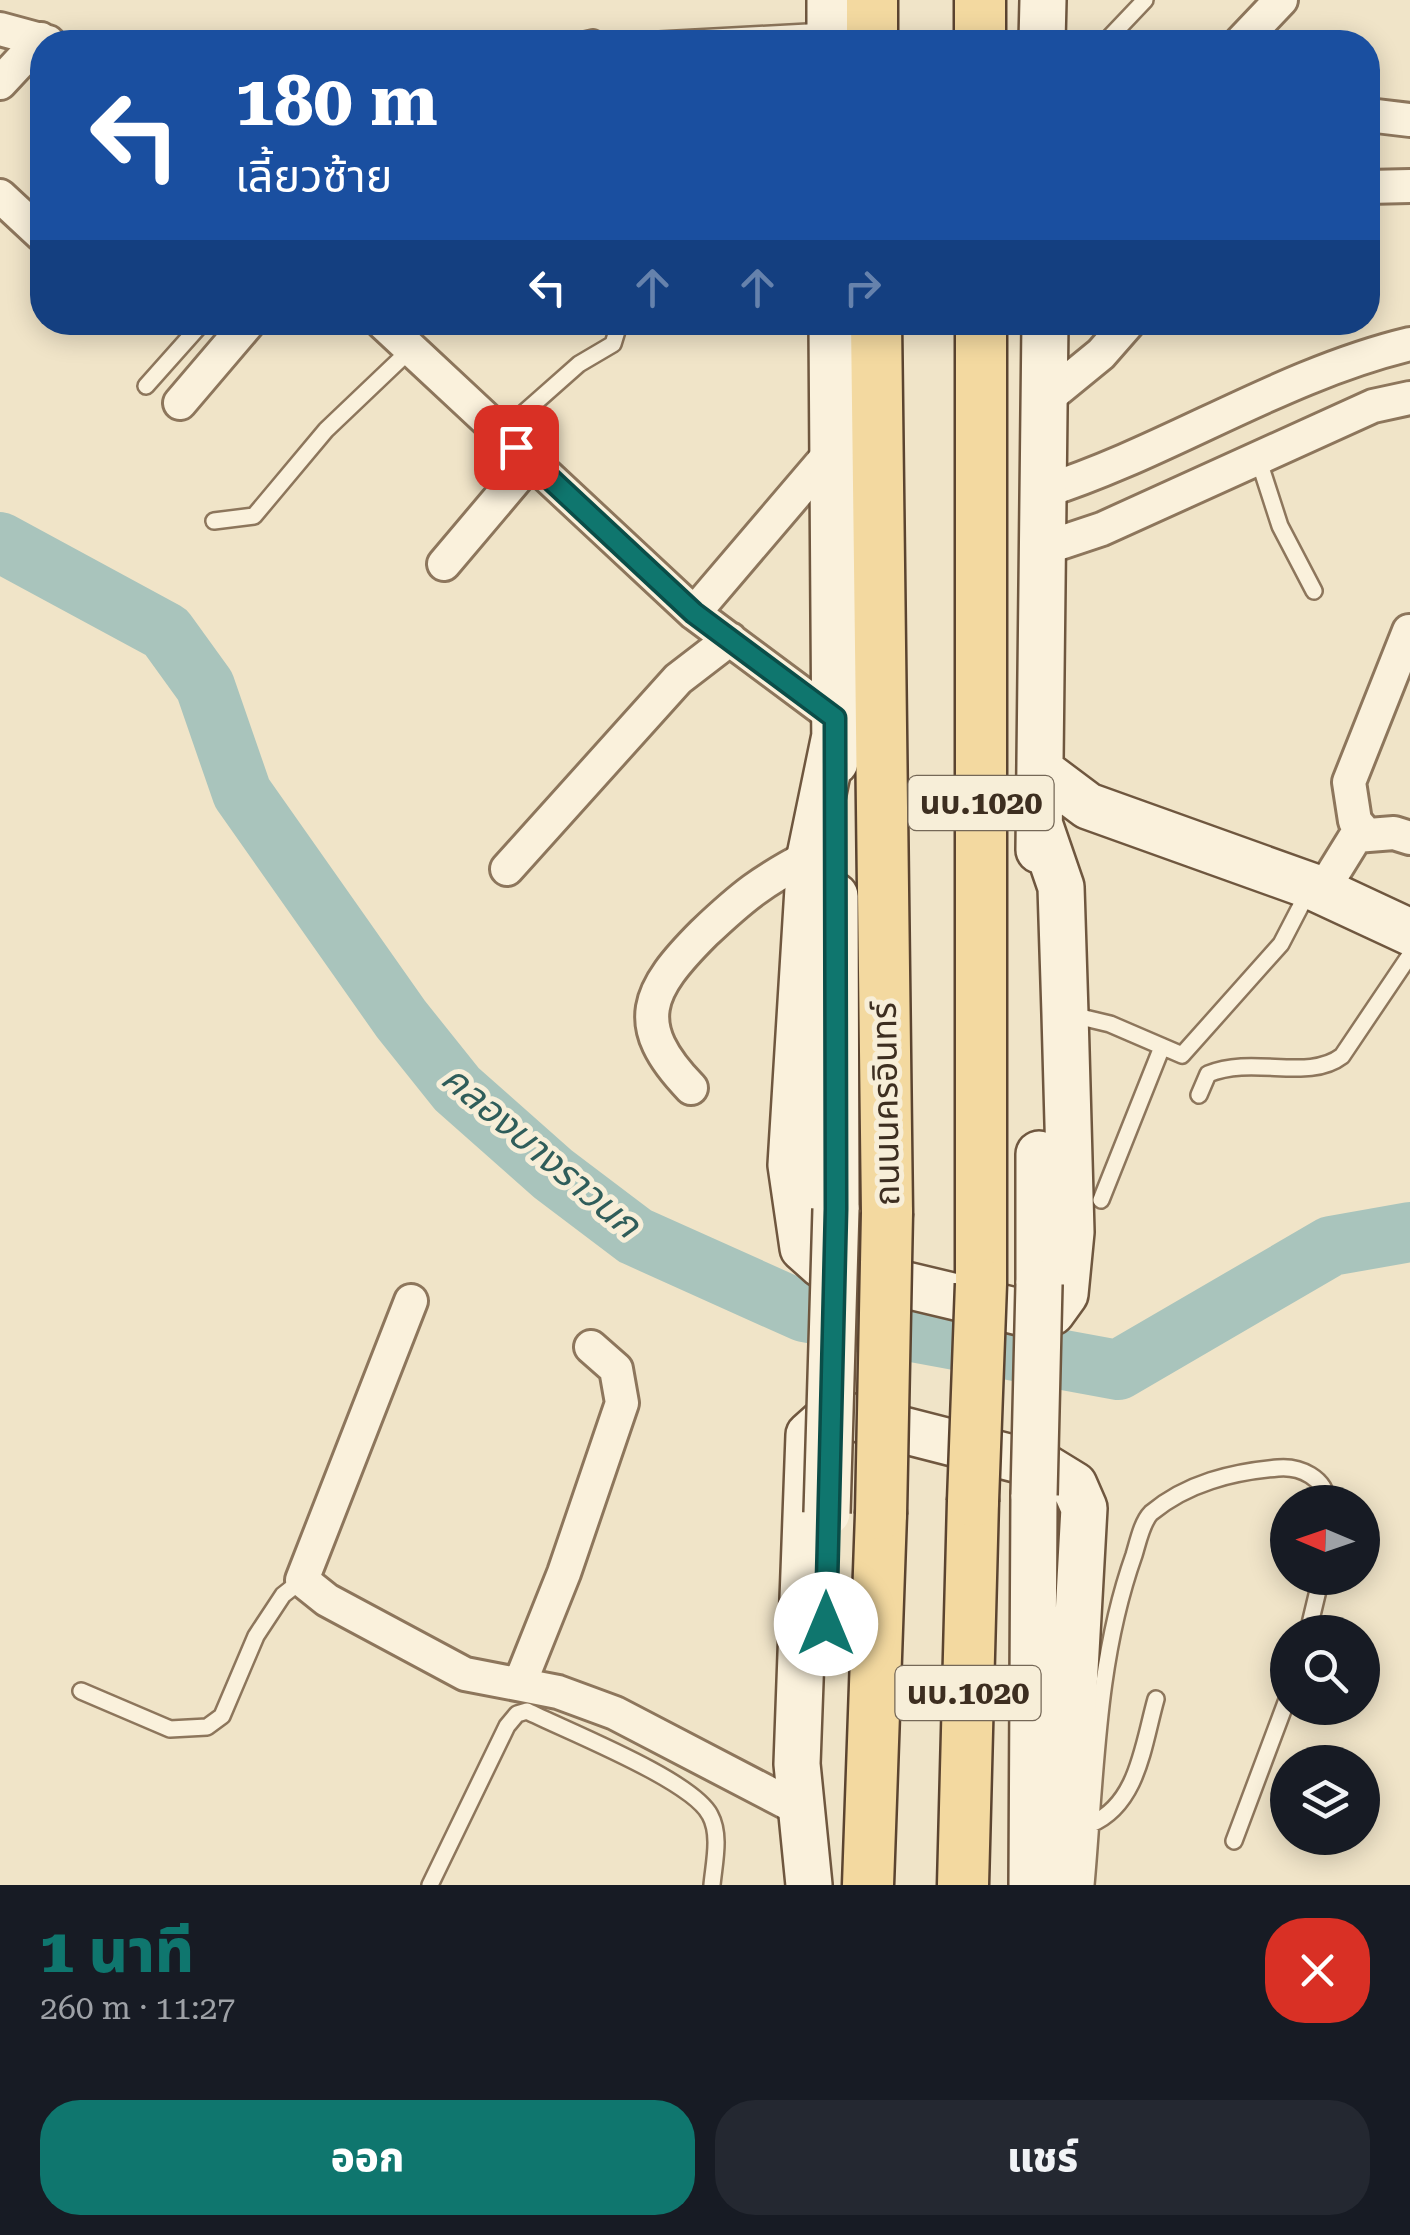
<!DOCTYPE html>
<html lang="th">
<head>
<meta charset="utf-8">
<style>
	body { margin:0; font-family:"Roboto Serif","Noto Sans Thai",serif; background:#242831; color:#f1f3f6; height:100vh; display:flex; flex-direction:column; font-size:38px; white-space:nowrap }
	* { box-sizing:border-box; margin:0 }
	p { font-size:32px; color:#9ea1a6 }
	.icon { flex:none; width:55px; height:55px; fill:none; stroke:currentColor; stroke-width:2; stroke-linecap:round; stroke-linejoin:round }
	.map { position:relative; height:1885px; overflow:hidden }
	.details { display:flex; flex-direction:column; background:#171b24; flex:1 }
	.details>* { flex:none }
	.top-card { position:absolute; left:30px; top:30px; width:1350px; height:305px; border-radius:40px; box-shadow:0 5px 25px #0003; background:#1a4fa0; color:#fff; overflow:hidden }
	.needle { width:65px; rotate:272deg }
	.tools { position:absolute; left:1270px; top:1485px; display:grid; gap:20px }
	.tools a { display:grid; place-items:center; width:110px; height:110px; border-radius:50%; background:#171b24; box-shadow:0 5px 25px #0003; font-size:50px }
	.pin { position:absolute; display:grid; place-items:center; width:85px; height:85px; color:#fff; margin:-42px; border-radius:20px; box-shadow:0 5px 15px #0006 }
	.me { position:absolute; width:110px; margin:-55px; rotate:0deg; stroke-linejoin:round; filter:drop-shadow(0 0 8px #0008) }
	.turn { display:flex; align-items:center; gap:35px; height:210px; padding:0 40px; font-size:45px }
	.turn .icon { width:130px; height:130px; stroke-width:2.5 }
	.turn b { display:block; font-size:70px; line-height:85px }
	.lanes { display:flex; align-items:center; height:95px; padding:0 40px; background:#0003; justify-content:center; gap:50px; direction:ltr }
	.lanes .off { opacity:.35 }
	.round { display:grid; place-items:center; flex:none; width:105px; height:105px; border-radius:40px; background:#242831 }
	.headline { display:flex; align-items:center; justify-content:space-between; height:170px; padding:0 40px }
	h1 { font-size:60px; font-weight:800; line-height:75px; color:#0f766e }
	.cta { display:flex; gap:20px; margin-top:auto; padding:20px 40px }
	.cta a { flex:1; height:115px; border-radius:40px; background:#0f766e; color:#fff; font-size:40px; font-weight:800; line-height:115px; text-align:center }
	.cta a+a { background:#242831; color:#f1f3f6 }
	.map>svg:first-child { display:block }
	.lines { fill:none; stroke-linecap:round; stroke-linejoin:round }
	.river { stroke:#a9c4bc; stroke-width:60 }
	.lane-casing { stroke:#8d765c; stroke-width:20 }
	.street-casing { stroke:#8d765c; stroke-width:38 }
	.secondary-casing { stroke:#6f573f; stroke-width:50 }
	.primary-casing { stroke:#5b4430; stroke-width:55 }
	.lane { stroke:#faf1dc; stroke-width:15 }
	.street { stroke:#faf1dc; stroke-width:32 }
	.secondary { stroke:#faf1dc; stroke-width:45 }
	.primary { stroke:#f3d9a0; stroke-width:50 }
	.secondary-bridge-casing { stroke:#6f573f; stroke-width:50; stroke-linecap:butt }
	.primary-bridge-casing { stroke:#5b4430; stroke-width:55; stroke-linecap:butt }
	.secondary-bridge { stroke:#faf1dc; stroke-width:45 }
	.primary-bridge { stroke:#f3d9a0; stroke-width:50 }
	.route-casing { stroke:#0a4d48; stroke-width:25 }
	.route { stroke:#0f766e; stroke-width:18 }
	.labels { text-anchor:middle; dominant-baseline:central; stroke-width:10; stroke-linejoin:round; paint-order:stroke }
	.shield { fill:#f7eed8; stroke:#756857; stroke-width:2.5 }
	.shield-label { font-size:32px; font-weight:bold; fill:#3d2e20 }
	.street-label { font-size:35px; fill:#3d2e20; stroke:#f7eed8 }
	.water-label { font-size:38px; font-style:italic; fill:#2f5d5a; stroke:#f7eed8 }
</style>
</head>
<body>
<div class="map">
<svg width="1410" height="1885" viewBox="0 0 1410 1885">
	<rect width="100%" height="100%" fill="#f0e4c8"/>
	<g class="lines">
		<path class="river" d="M0,542L166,632L205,686L242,793L401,1019L457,1089L553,1174L635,1236L804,1312L1118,1370L1331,1246L1410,1232"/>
		<defs>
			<path id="lane" d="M1109,38L1145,0
				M575,42L593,38L602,42
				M622,42L826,31
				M146,386L203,322
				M501,433L579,364L613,344L617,331L613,322
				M1258,458L1280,526L1314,591
				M214,521L254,516L326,430L411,349
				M1068,1014L1110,1024L1182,1055L1281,944L1309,890
				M1199,1095L1208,1074C1254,1055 1308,1082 1342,1056L1410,955
				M1101,1200L1162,1047
				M1308,1632L1321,1578
				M81,1691L170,1729L207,1727L222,1716L256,1636L283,1595L302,1580
				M1091,1824C1138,1804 1143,1745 1156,1699
				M1234,1841L1288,1697
				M430,1885L507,1726L517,1714L527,1711C567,1731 692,1780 710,1815C721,1835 714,1863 712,1885
				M1086,1885C1096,1773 1096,1662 1134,1555C1138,1542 1142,1522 1151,1513C1187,1483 1232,1472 1278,1468C1300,1466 1326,1478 1327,1502"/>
			<path id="street" d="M0,29L48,42
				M1241,42L1281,0
				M0,83L41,39
				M1368,115L1410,120
				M1368,187L1410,186
				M0,196L42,235
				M382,322L694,613L835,718
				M1046,399L1101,354L1129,322
				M180,403L249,322
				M1042,492C1168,452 1281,375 1410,344
				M1045,548L1102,529L1373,406L1410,398
				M444,564L531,461
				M694,613L833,450
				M1366,834L1355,821L1349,782L1409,631
				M507,869L678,679L730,639
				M1322,891L1356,836L1394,833L1410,838
				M691,1088C629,1024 647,990 704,933C743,896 762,881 810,856
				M411,1301L302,1580L327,1600L465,1674L558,1692L615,1713L803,1811
				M520,1683L564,1573L622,1403L616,1369L591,1347"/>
			<path id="secondary" d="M830,0V42
				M1042,42L1043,0
				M832,322L835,762
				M835,735L810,856L791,1165L803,1248L822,1265L1036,1316L1052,1312L1065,1294L1071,1232L1065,1014L1061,887L1039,823
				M1040,770L1088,806L1311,886L1410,932
				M1039,850L1045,322
				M835,896L836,1209
				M1039,1284V1154
				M809,1885L797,1764L809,1435L828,1418L848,1416L1043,1466L1074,1485L1084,1508L1063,1885
				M1032,1885L1034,1495"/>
			<path id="primary" d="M872,0V42
				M980,0V42
				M876,322L887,1213
				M981,322V1284
				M868,1885L881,1514
				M963,1885L973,1501"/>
		</defs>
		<use href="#lane" class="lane-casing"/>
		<use href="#street" class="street-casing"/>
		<use href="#secondary" class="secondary-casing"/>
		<use href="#primary" class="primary-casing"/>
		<use href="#lane" class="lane"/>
		<use href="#street" class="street"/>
		<use href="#secondary" class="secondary"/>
		<use href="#primary" class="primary"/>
		<defs>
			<path id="secondary-bridge" d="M1034,1495L1039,1284
				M827,1513L836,1209"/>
			<path id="primary-bridge" d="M973,1501L981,1284
				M881,1514L887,1213"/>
		</defs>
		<use href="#secondary-bridge" class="secondary-bridge-casing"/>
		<use href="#primary-bridge" class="primary-bridge-casing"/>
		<use href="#secondary-bridge" class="secondary-bridge"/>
		<use href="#primary-bridge" class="primary-bridge"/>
	</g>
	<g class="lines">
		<defs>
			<path id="route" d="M516,447L694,613L835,718L836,1209L826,1624"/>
		</defs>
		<use href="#route" class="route-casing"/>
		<use href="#route" class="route"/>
	</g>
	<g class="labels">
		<g class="shield">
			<rect x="908.5" y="776" width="145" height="54" rx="8"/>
			<rect x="895.5" y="1666" width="145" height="54" rx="8"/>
		</g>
		<g class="shield-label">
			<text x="981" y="803">นบ.1020</text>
			<text x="968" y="1693">นบ.1020</text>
		</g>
		<g class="street-label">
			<text transform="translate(886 1104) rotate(-91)">ถนนนครอินทร์</text>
		</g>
		<g class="water-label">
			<text transform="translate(541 1151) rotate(40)">คลองบางราวนก</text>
		</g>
	</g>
</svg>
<div class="tools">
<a><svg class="needle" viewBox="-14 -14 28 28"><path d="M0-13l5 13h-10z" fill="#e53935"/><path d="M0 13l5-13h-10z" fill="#9ea1a6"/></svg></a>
<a><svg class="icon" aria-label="search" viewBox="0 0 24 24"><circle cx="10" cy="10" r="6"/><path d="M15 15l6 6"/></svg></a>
<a><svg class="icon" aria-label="layers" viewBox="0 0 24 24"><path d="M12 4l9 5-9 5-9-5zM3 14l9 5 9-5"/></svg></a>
</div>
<div class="pin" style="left:516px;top:447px;background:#d93025"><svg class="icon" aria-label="arrive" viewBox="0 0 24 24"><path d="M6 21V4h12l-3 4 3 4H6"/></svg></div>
<svg class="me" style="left:826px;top:1624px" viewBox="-20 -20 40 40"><circle r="19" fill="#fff"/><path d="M0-13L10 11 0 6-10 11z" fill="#0f766e"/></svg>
<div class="top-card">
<div class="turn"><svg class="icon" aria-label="left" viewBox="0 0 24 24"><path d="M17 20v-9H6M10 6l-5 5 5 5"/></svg><div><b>180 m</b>เลี้ยวซ้าย</div></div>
<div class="lanes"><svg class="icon" aria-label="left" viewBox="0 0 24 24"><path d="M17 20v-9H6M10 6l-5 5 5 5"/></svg><svg class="icon off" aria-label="ahead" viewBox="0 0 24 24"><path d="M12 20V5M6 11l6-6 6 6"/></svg><svg class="icon off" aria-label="ahead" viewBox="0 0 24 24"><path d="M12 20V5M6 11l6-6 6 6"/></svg><svg class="icon off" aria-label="right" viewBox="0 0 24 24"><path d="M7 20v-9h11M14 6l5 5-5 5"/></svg></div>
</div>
</div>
<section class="details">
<div class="headline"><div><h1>1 นาที</h1><p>260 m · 11:27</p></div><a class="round" style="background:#d93025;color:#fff"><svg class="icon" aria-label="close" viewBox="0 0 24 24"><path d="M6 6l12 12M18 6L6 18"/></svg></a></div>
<div class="cta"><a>ออก</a><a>แชร์</a></div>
</section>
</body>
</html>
